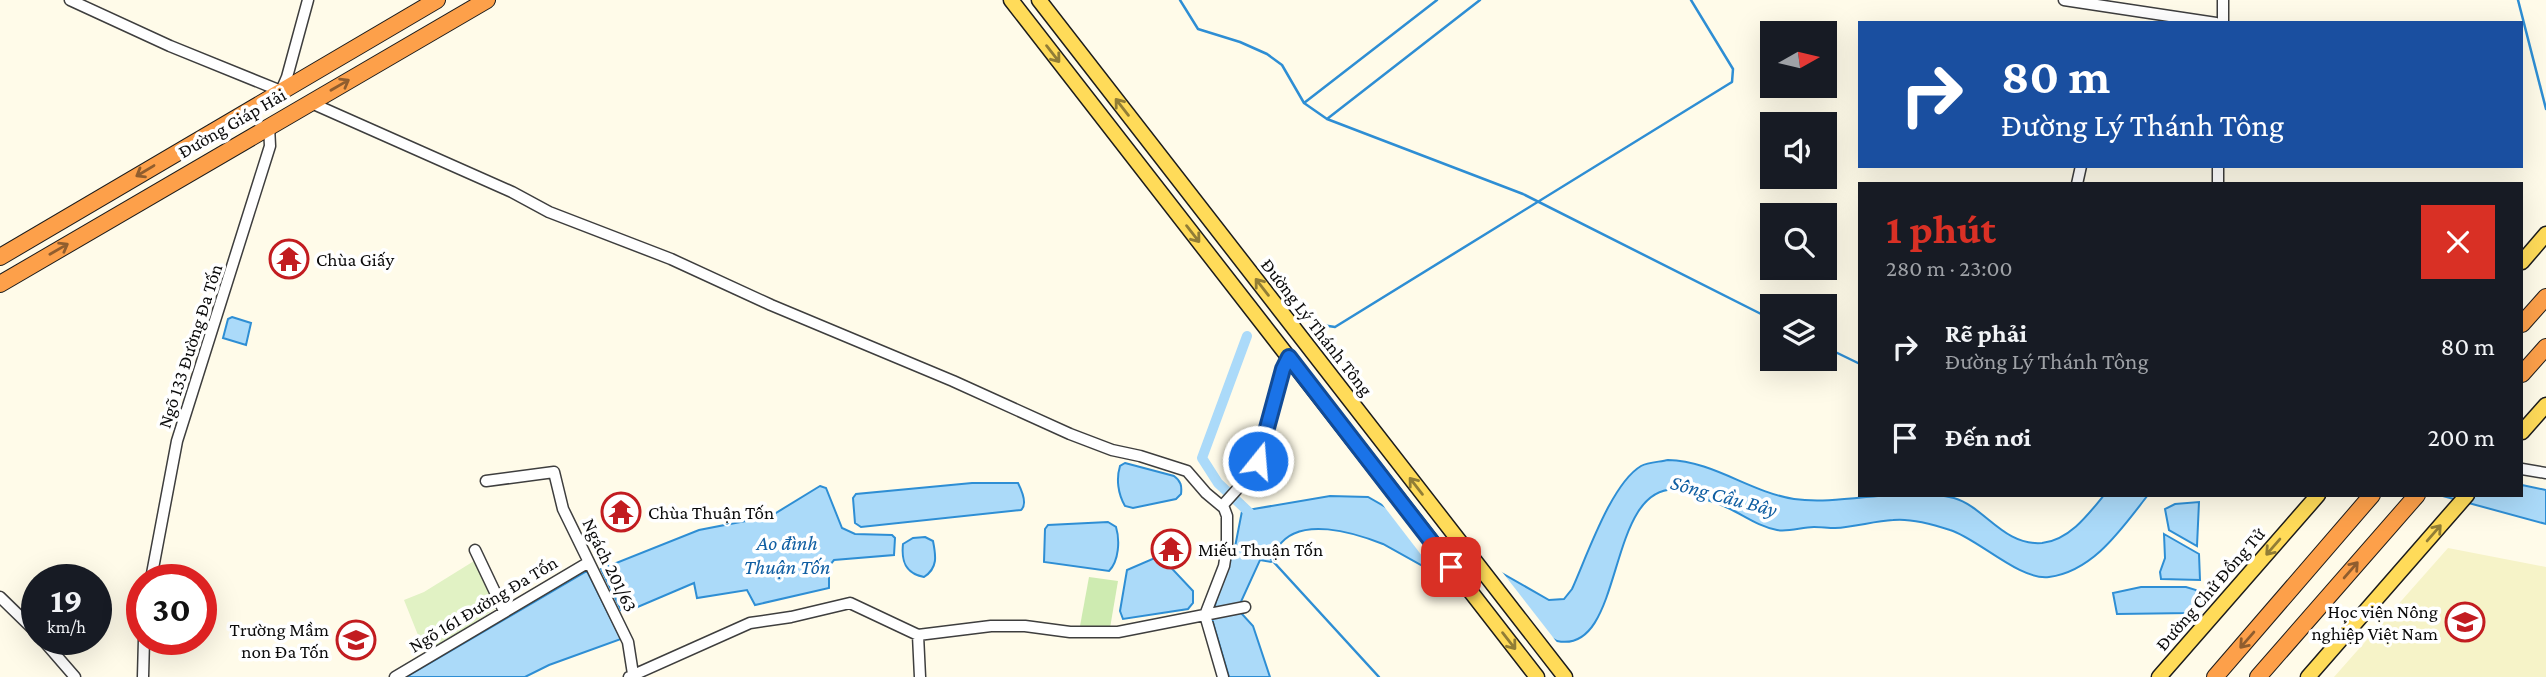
<!DOCTYPE html>
<html lang="vi">
<head>
<meta charset="utf-8">
<style>
	body { margin:0; font-family:"Crimson Pro",serif; background:#20242c; color:#f1f3f6; height:100vh; display:flex; flex-direction:column; font-size:26px; white-space:nowrap }
	* { box-sizing:border-box; margin:0 }
	p { font-size:23px; color:#9ea1a6 }
	.icon { flex:none; width:38px; height:38px; fill:none; stroke:currentColor; stroke-width:2; stroke-linecap:round; stroke-linejoin:round }
	.map { position:relative; flex:1; overflow:hidden }
	.panel { position:absolute; left:1858px; top:182px; width:665px; height:315px; display:flex; flex-direction:column; background:#171b24; border-radius:0px; box-shadow:0 7px 28px #0002 }
	.panel>* { flex:none }
	.hud { position:absolute; left:1858px; top:21px; width:665px; height:147px; border-radius:0px; box-shadow:0 7px 28px #0002; background:#1a4fa0; color:#fff; overflow:hidden }
	.needle { width:46px; rotate:82deg }
	.buttons { position:absolute; left:1760px; top:21px; display:grid; gap:14px }
	.buttons a { display:grid; place-items:center; width:77px; height:77px; border-radius:0px; background:#171b24; box-shadow:0 7px 28px #0002; font-size:35px }
	.speed { position:absolute; left:21px; top:564px; display:flex; gap:14px; font-size:35px; font-weight:700; text-align:center }
	.speed>* { display:grid; place-content:center; width:91px; height:91px; border-radius:50%; background:#171b24; box-shadow:0 7px 28px #0002; line-height:1 }
	.speed small { font-size:18px; font-weight:400 }
	.speed .limit { border:10px solid #d22; background:#fff; color:#111 }
	.pin { position:absolute; display:grid; place-items:center; width:60px; height:60px; color:#fff; margin:-30px; border-radius:14px; box-shadow:0 4px 10px #0006 }
	.me { position:absolute; width:77px; margin:-38px; rotate:17deg; stroke-linejoin:round; filter:drop-shadow(0 0 5px #0008) }
	.turn { display:flex; align-items:center; gap:24px; height:147px; padding:0 28px; font-size:32px }
	.turn .icon { width:91px; height:91px; stroke-width:2.5 }
	.turn b { display:block; font-size:49px; line-height:60px }
	.round { display:grid; place-items:center; flex:none; width:74px; height:74px; border-radius:0px; background:#20242c }
	.overview { display:flex; align-items:center; justify-content:space-between; height:119px; padding:0 28px }
	h1 { font-size:42px; font-weight:700; line-height:52px; color:#d93025 }
	ul { padding:0; list-style:none }
	li { display:flex; align-items:center; gap:21px; height:91px; padding:0 28px }
	li div { flex:1 }
	li b { display:block; font-size:26px }
	li em { font-style:normal }
	.map>svg:first-child { display:block }
	.farmland { fill:#f6f3c8 }
	.green { fill:#ceebb1 }
	.pitch { fill:#e1f2c4 }
	.water { fill:#abdaf9; stroke:#2e8ed4; stroke-width:2 }
	.pier { fill:#fffbe9 }
	.lines { fill:none; stroke-linecap:round; stroke-linejoin:round }
	.stream { stroke:#2e8ed4; stroke-width:2.5 }
	.canal { stroke:#abdaf9; stroke-width:10 }
	.minor-casing { stroke:#3e3e3e; stroke-width:13 }
	.major-casing { stroke:#1c1c1c; stroke-width:17 }
	.highway-casing { stroke:#1c1c1c; stroke-width:18 }
	.minor { stroke:#fff; stroke-width:10 }
	.major { stroke:#ffdb59; stroke-width:14 }
	.highway { stroke:#fda04a; stroke-width:16 }
	.oneway { stroke:#917d36 }
	.oneway2 { stroke:#905d2e }
	.route-casing { stroke:#114b97; stroke-width:18 }
	.route { stroke:#1a73e8; stroke-width:12 }
	.labels { text-anchor:middle; dominant-baseline:central; stroke-width:7; stroke-linejoin:round; paint-order:stroke }
	.street-label { font-size:19px; fill:#0b0b0b; stroke:#fff }
	.poi-label { font-size:19px; fill:#0b0b0b; stroke:#fff; text-anchor:start }
	.water-label { font-size:21px; font-style:italic; fill:#0f5ea2; stroke:#fff }
</style>
</head>
<body>
<div class="map">
<svg width="2546" height="677" viewBox="0 0 2546 677">
	<rect width="100%" height="100%" fill="#fffbe9"/>
	<path class="farmland" d="M2448,548L2546,567V677H2334Z"/>
	<path class="green" d="M1089,577L1118,581L1110,628L1080,626Z"/>
	<path class="pitch" d="M474,561L498,607L426,655L404,600L424,592Z"/>
	<path class="water" d="M232,317L251,323L246,345L223,338L228,319Z
		M1668,460C1713,461 1750,492 1794,499C1843,506 1906,485 1954,498C1985,507 2003,546 2042,543C2069,540 2088,515 2104,495H2148C2122,528 2094,571 2049,577C2020,581 1977,538 1950,530C1932,524 1911,518 1893,520C1874,521 1855,527 1835,528C1828,528 1821,527 1814,527C1802,527 1789,532 1777,530C1761,527 1749,519 1734,511C1725,506 1715,503 1705,499C1697,496 1689,491 1680,490C1604,479 1627,656 1557,641L1383,544C1355,533 1299,515 1278,547C1275,552 1275,557 1271,562L1260,560L1239,606L1242,614L1253,626L1270,677H1229L1212,619L1216,601L1235,547L1242,511L1330,496L1368,497L1549,600L1564,599L1572,589C1587,556 1611,484 1641,466C1648,462 1660,462 1668,460Z
		M1125,463L1174,476C1181,481 1182,486 1181,494L1176,499L1133,508L1125,506C1118,494 1116,479 1120,466Z
		M972,483H1018C1022,491 1028,504 1021,510L861,527L855,523L853,498L856,494Z
		M2522,485L2546,490V524L2439,495H2522Z
		M820,486L826,488L842,528L855,534L892,535L895,538L894,555L834,560L829,566V588L755,605L747,590L697,598L694,583L633,609L631,606L621,610L601,569L699,530L771,516Z
		M2199,502L2197,546L2169,530L2165,509L2175,504Z
		M1108,522L1116,527C1120,540 1119,561 1109,571L1044,562L1045,529L1048,525Z
		M2164,534L2199,554L2200,580L2161,579L2160,572L2165,558Z
		M925,537L933,541C936,556 938,568 924,577C906,574 901,562 903,544L913,538Z
		M1157,557L1163,559L1193,591V603L1188,609L1123,619L1120,611L1127,570Z
		M587,571L621,639L549,665L525,677H406Z
		M2141,587H2186L2196,590L2201,598L2199,609L2191,613L2117,614L2113,593Z"/>
	<path class="pier" d="M1376,496L1496,564L1559,645L1439,578Z"/>
	<g class="lines">
		<path class="stream" d="M1180,0L1198,29L1240,42L1267,54L1282,65L1304,103L1327,119L1523,194L1773,320
			M2518,0L2546,109
			M1304,103L1437,0
			M1327,119L1480,0
			M1271,271L1315,324L1335,327L1732,82L1733,69L1691,0
			M1825,347L1860,364
			M1270,558L1379,677"/>
		<path class="canal" d="M1247,336L1202,458L1218,483L1254,517"/>
		<defs>
			<path id="minor" d="M70,0L170,46L281,91L287,77L308,0
				M2064,0L2216,23
				M2223,23V0
				M309,102L512,192L549,212L671,259L771,305L953,381L1070,434L1112,450L1140,456L1187,471L1206,493L1224,508L1227,516V547L1224,566L1205,615
				M2077,184L2081,166
				M2218,184V166
				M2522,469L2546,473
				M486,481L554,472L563,509L628,642L633,674
				M1222,506L1250,475L1258,461L1283,369L1289,357
				M475,550L504,611
				M151,579L177,441L270,146L269,126
				M0,597L37,633
				M1205,615L1223,677
				M918,635L920,677
				M42,639L75,677
				M143,677L144,639
				M395,677L589,562
				M629,677L750,623L791,617L850,603L918,635L991,626H1025L1070,632H1118L1245,607"/>
			<path id="major" d="M1011,0L1537,677
				M1039,0L1565,677
				M2522,262L2546,234
				M2522,432L2546,405
				M2159,677L2318,495
				M2308,677L2467,495"/>
			<path id="highway" d="M0,257L437,0
				M0,284L487,0
				M2522,324L2546,297
				M2522,374L2546,347
				M2215,677L2372,495
				M2258,677L2417,495"/>
		</defs>
		<use href="#minor" class="minor-casing"/>
		<use href="#major" class="major-casing"/>
		<use href="#highway" class="highway-casing"/>
		<use href="#minor" class="minor"/>
		<use href="#major" class="major"/>
		<use href="#highway" class="highway"/>
	</g>
	<defs><path id="oneway-shaft" d="M-6 0H5M1.5-3L5.5 0L1.5 3" fill="none" stroke-width="1.6" stroke-linecap="round" stroke-linejoin="round" transform="scale(1.75)"/></defs>
	<g class="oneway">
		<use href="#oneway-shaft" transform="translate(1053 54) rotate(52)"/>
		<use href="#oneway-shaft" transform="translate(1122 107) rotate(-128)"/>
		<use href="#oneway-shaft" transform="translate(1193 234) rotate(52)"/>
		<use href="#oneway-shaft" transform="translate(1262 287) rotate(-128)"/>
		<use href="#oneway-shaft" transform="translate(1416 486) rotate(-128)"/>
		<use href="#oneway-shaft" transform="translate(2434 533) rotate(-49)"/>
		<use href="#oneway-shaft" transform="translate(2273 547) rotate(131)"/>
		<use href="#oneway-shaft" transform="translate(1509 641) rotate(52)"/>
	</g>
	<g class="oneway2">
		<use href="#oneway-shaft" transform="translate(340 85) rotate(-30)"/>
		<use href="#oneway-shaft" transform="translate(145 171) rotate(149)"/>
		<use href="#oneway-shaft" transform="translate(59 249) rotate(-30)"/>
		<use href="#oneway-shaft" transform="translate(2351 570) rotate(-49)"/>
		<use href="#oneway-shaft" transform="translate(2247 640) rotate(131)"/>
	</g>
	<g class="lines">
		<defs>
			<path id="route" d="M1258,461L1283,369L1289,357L1451,567"/>
		</defs>
		<use href="#route" class="route-casing"/>
		<use href="#route" class="route"/>
	</g>
	<defs>
		<symbol id="temple-ring" viewBox="-11 -11 22 22"><circle r="9.5" fill="#fff" stroke="#c21c20" stroke-width="1.5"/><path d="M0-6L5-2H3V0L6.5 2.5H4V6H1.5V3h-3V6H-4V2.5H-6.5L-3 0V-2H-5Z" fill="#c21c20"/></symbol>
		<symbol id="university-ring" viewBox="-11 -11 22 22"><circle r="9.5" fill="#fff" stroke="#c21c20" stroke-width="1.5"/><path d="M0-5L7-2L0 1L-7-2ZM-4 1L0 2.5L4 1V4Q0 6-4 4Z" fill="#c21c20"/></symbol>
		<symbol id="school-ring" viewBox="-11 -11 22 22"><circle r="9.5" fill="#fff" stroke="#c21c20" stroke-width="1.5"/><path d="M0-5L7-2L0 1L-7-2ZM-4 1L0 2.5L4 1V4Q0 6-4 4Z" fill="#c21c20"/></symbol>
	</defs>
	<g fill-rule="evenodd">
		<use href="#temple-ring" x="267" y="237" width="44" height="44"/>
		<use href="#temple-ring" x="599" y="490" width="44" height="44"/>
		<use href="#temple-ring" x="1149" y="527" width="44" height="44"/>
		<use href="#university-ring" x="2443" y="600" width="44" height="44"/>
		<use href="#school-ring" x="334" y="618" width="44" height="44"/>
	</g>
	<g class="labels">
		<g class="street-label">
			<text transform="translate(232 123) rotate(-30)">Đường Giáp Hải</text>
			<text transform="translate(1317 327) rotate(52)">Đường Lý Thánh Tông</text>
			<text transform="translate(190 346) rotate(-72)">Ngõ 133 Đường Đa Tốn</text>
			<text transform="translate(610 565) rotate(64)">Ngách 201/63</text>
			<text transform="translate(2210 589) rotate(-49)">Đường Chử Đồng Tử</text>
			<text transform="translate(483 604) rotate(-31)">Ngõ 161 Đường Đa Tốn</text>
		</g>
		<g class="poi-label">
			<text x="316" y="259">Chùa Giấy</text>
			<text x="648" y="512">Chùa Thuận Tốn</text>
			<text x="1198" y="549">Miếu Thuận Tốn</text>
			<text x="2438" y="611" text-anchor="end">Học viện Nông<tspan x="2438" dy="22">nghiệp Việt Nam</tspan></text>
			<text x="329" y="629" text-anchor="end">Trường Mầm<tspan x="329" dy="22">non Đa Tốn</tspan></text>
		</g>
		<g class="water-label">
			<text transform="translate(1724 496) rotate(15)">Sông Cầu Bây</text>
			<text x="787" y="543">Ao đình<tspan x="787" dy="24">Thuận Tốn</tspan></text>
		</g>
	</g>
</svg>
<div class="buttons">
<a><svg class="needle" viewBox="-14 -14 28 28"><path d="M0-13l5 13h-10z" fill="#e53935"/><path d="M0 13l5-13h-10z" fill="#9ea1a6"/></svg></a>
<a><svg class="icon" aria-label="sound" viewBox="0 0 24 24"><path d="M4 9h4l5-4v14l-5-4H4zM17 9q2 3 0 6"/></svg></a>
<a><svg class="icon" aria-label="search" viewBox="0 0 24 24"><circle cx="10" cy="10" r="6"/><path d="M15 15l6 6"/></svg></a>
<a><svg class="icon" aria-label="layers" viewBox="0 0 24 24"><path d="M12 4l9 5-9 5-9-5zM3 14l9 5 9-5"/></svg></a>
</div>
<div class="speed"><div>19<small>km/h</small></div><div class="limit">30</div></div>
<div class="pin" style="left:1451px;top:567px;background:#d93025"><svg class="icon" aria-label="arrive" viewBox="0 0 24 24"><path d="M6 21V4h12l-3 4 3 4H6"/></svg></div>
<svg class="me" style="left:1258px;top:461px" viewBox="-20 -20 40 40"><circle r="17" fill="#1a73e8" stroke="#fff" stroke-width="3"/><path d="M0-11L8 9 0 5-8 9z" fill="#fff"/></svg>
<div class="hud">
<div class="turn"><svg class="icon" aria-label="right" viewBox="0 0 24 24"><path d="M7 20v-9h11M14 6l5 5-5 5"/></svg><div><b>80 m</b>Đường Lý Thánh Tông</div></div>
</div>
<section class="panel">
<div class="overview"><div><h1>1 phút</h1><p>280 m · 23:00</p></div><a class="round" style="background:#d93025;color:#fff"><svg class="icon" aria-label="close" viewBox="0 0 24 24"><path d="M6 6l12 12M18 6L6 18"/></svg></a></div>
<ul>
<li><svg class="icon" aria-label="right" viewBox="0 0 24 24"><path d="M7 20v-9h11M14 6l5 5-5 5"/></svg><div><b>Rẽ phải</b><p>Đường Lý Thánh Tông</p></div><em>80 m</em></li>
<li><svg class="icon" aria-label="arrive" viewBox="0 0 24 24"><path d="M6 21V4h12l-3 4 3 4H6"/></svg><div><b>Đến nơi</b></div><em>200 m</em></li>
</ul>
</section>
</div>
</body>
</html>
